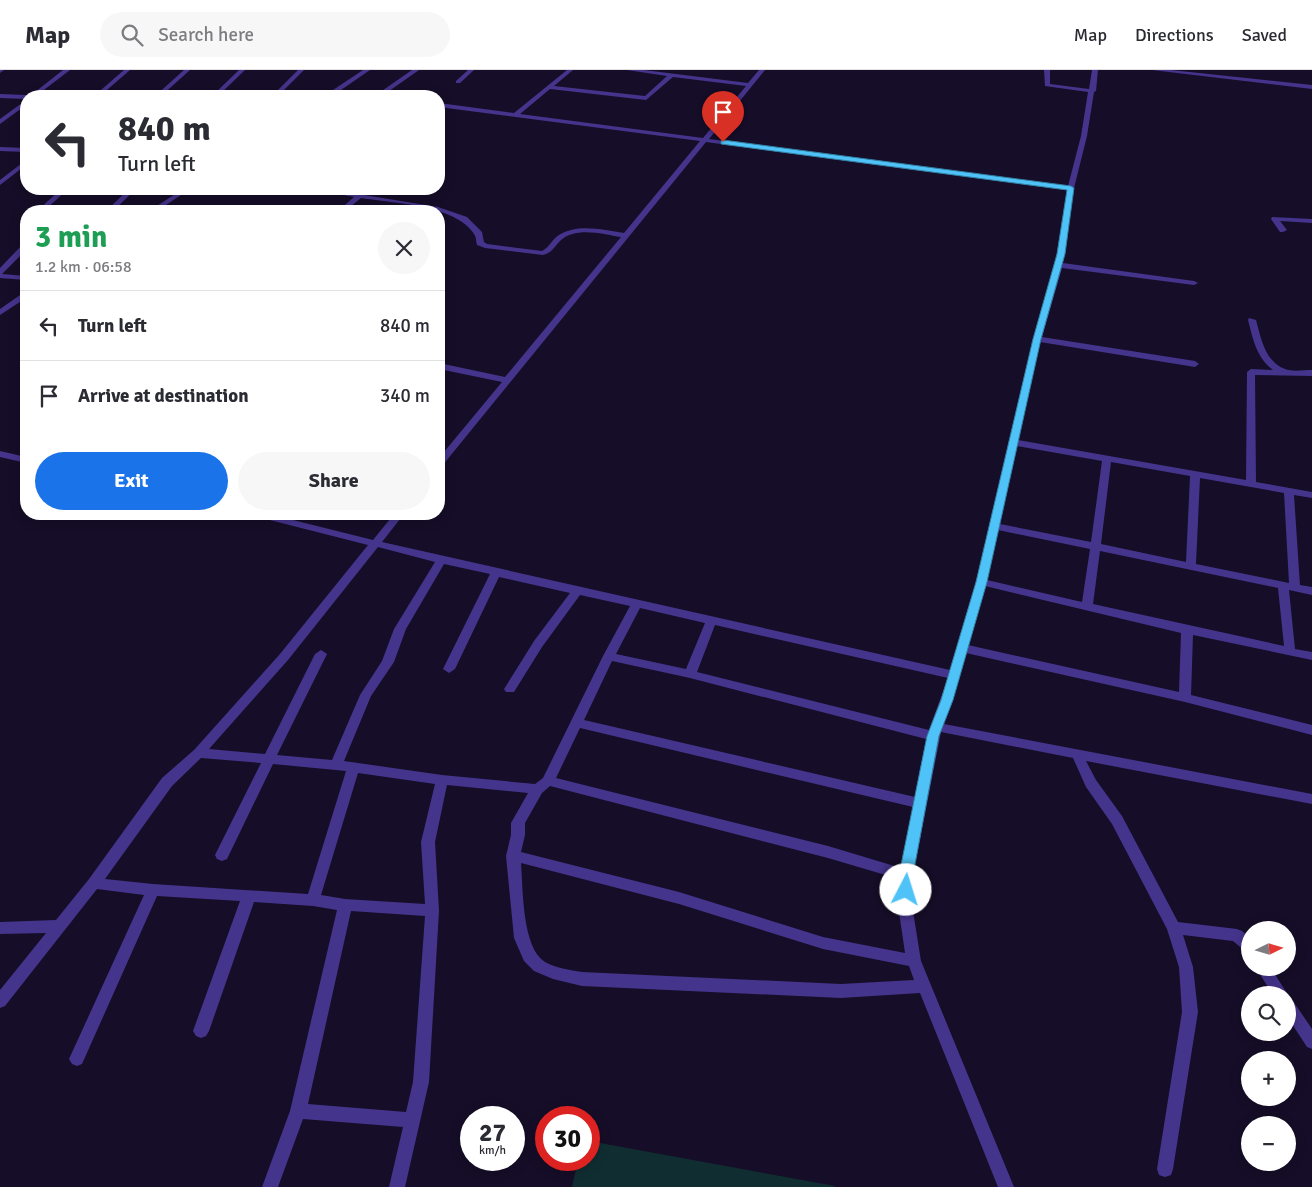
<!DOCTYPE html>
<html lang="en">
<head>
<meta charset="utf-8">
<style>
	body { margin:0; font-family:Signika,sans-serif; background:#f7f7f7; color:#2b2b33; height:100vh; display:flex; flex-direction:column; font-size:19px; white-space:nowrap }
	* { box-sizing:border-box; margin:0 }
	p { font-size:16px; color:#7c7c81 }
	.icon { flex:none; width:28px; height:28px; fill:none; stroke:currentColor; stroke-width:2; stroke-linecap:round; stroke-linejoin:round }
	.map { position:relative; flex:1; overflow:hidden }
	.drawer { position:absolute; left:20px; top:135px; width:425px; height:315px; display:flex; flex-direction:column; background:#fff; border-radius:20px; box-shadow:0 2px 12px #0003 }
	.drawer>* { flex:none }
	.guide { position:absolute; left:20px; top:20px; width:425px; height:105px; border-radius:20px; box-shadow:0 2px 12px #0003; background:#fff; color:#2b2b33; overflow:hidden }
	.needle { width:32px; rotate:85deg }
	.fabs { position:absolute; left:1241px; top:851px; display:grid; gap:10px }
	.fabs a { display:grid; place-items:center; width:55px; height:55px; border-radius:50%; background:#fff; box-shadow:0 2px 12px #0003; font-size:25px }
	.speed { position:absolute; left:460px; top:1036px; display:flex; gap:10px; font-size:25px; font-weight:700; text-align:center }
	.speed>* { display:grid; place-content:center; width:65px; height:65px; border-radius:50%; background:#fff; box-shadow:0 2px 12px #0003; line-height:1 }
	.speed small { font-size:12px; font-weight:400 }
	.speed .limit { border:8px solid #d22; background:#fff; color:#111 }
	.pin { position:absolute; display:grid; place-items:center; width:42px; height:42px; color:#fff; margin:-51px -21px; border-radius:50% 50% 50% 0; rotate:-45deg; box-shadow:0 0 5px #0007 }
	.pin .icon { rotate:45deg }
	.me { position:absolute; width:55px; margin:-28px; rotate:5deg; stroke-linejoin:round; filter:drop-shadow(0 0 4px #0008) }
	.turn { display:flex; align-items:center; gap:18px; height:105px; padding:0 15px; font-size:22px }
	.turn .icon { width:65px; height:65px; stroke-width:2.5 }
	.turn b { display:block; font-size:35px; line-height:42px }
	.round { display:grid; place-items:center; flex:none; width:52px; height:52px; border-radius:26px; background:#f7f7f7 }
	.headline { display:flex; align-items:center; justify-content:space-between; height:85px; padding:0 15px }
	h1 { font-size:30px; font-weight:700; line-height:38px; color:#1e9e55 }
	.cta { display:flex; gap:10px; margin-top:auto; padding:10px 15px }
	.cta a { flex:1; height:58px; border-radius:30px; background:#1a73e8; color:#fff; font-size:20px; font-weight:700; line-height:58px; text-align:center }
	.cta a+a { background:#f7f7f7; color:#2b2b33 }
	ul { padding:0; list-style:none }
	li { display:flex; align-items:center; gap:15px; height:70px; padding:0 15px; border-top:1px solid #e1e1e2 }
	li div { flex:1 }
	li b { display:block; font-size:19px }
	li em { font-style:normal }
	header { display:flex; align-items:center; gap:30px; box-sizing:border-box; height:70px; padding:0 25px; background:#fff; border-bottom:1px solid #e1e1e2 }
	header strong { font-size:24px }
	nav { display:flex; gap:28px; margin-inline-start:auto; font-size:18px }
	.search { width:350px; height:45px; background:#f7f7f7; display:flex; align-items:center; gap:12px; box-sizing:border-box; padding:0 18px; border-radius:28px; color:#7c7c81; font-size:19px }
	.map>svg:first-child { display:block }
	.green { fill:#102e32 }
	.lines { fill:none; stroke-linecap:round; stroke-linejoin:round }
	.street { fill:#45348b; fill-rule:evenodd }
	.route { fill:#4fc3f7; stroke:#337fa1 }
</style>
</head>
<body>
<header>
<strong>Map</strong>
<div class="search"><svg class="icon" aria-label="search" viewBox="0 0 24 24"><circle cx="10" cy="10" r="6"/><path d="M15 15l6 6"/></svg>Search here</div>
<nav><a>Map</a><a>Directions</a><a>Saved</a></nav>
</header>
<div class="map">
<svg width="1312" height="1117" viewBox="0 0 1312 1117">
	<rect width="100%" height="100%" fill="#160d28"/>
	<path class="green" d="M589,1071L835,1116V1117H572L578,1090H589Z"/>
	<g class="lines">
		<path class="street" d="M0,0H4L0,3Z
			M63,0H70L36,26H30Z
			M124,0H130L100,26H94Z
			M184,0H190L161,26H155Z
			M239,0H245L218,26H212Z
			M298,0H304L278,26H272Z
			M363,0H370L341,20L376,25L412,0H419L382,26H363L336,23L331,26H324Z
			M468,0H474L460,13H456V11Z
			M567,0H573L554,16L645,26L667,6L627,0H644L748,13L759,0H765L709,69L1068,116L1081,66L1088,22L1045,16L1044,0H1050V14L1089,19L1092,0H1098L1096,21L1094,22L1087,66L1074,118L1063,193L1194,211L1198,213L1194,215L1062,198L1042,267L1195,291L1199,294L1195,297L1040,272L1018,370L1246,410L1247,302L1251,299L1273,300C1256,287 1253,269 1248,250L1249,248L1256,250C1261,268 1265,292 1285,299C1292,302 1304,300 1312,300V306L1255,305L1256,412L1312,422V428L1294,425L1300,515L1312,517V525L1289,520L1295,579L1312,582V590L1193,565L1191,625L1312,655V665L1185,632L966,583L953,630L944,654L1312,724V734L1086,691L1096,710L1122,746L1178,852L1237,859L1242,861L1250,868V883L1245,881L1233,871L1183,865L1193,897L1198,942L1173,1099L1171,1105L1165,1107L1159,1105L1157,1099L1182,942L1179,897L1167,859L1112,754L1086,717L1073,688L941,662L913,805L912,835L921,891L1014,1117H998L920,923L841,928L582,916L553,909L534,901L524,891L514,868L506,786L511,765V753L528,723L447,715L435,772L439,841L429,1012L405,1117H389L403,1057L303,1049L278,1117H262L290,1041L337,840L313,836L254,832L209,961L206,966L201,968L196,966L193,961L240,831L157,826L82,994L77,996L72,994L69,989L144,825L97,819L5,936L0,938V920L46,863L0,864V852L56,850L89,809L162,708L194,680L280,584L368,475L254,446L253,444H269L373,470L394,444H404L382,472L950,600L976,512L1033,269L1055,195L1067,120L706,72L442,396L439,397V388L502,312L439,299V293L505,307L621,167C603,164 575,156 560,171C554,177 552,183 543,185L485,178L477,175C476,171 476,166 474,164C456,135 392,133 361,128L345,141H338L354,127L313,119H327L438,137L467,147L482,162L484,172L487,174L542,181C550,177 552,169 559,165C578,153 604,160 624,163L700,71L439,37V33L514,43ZM673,7L746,16L703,68L520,44L550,19L646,30ZM1017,376L1102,391L1091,472L1000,454ZM1111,392L1190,406L1186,492L1101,474ZM1200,408L1284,423L1289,513L1196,494ZM998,460L1090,479L1082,532L987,510ZM378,477L435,492L394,559L382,591L360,625L332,690L277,685L327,584L321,580L315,584L265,684L209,679L288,590ZM1100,481L1278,518L1284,576L1093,534ZM444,494L490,504L443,599L449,603L455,599L499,507L570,523L534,571L506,616L504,619L506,622H514L542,577L580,525L630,536L603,586L543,708L535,714L442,705L344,691L371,626L394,592L406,559ZM985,516L1181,563L1179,622L968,575ZM640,538L705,553L686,599L616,584ZM715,555L948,608L929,660L697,602ZM612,591L690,608L926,669L915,727L584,650ZM580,658L913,737L901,798L828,776L556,708ZM201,688L261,693L215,785L217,789L222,791L227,789L273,694L346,701L308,824L153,814L105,809L172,716ZM358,703L435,714L421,772L425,834L345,829L321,825ZM550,716L828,788L899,809L898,835L905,883L823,867L679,822L521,782L525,765V753L542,723ZM521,793L679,834L823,879L909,896L914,910L841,914L582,902C570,900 555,898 545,892C522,878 523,819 521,793ZM351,841L425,846L413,1012L406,1042L308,1034Z
			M1152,0H1171L1312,15V19Z
			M0,24L26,25L28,26H26V29L0,28Z
			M26,30V35L0,54V49Z
			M0,77L26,78V82L0,81Z
			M26,90V95L0,115V110Z
			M61,119H68L44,141H37Z
			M129,119H136L113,141H106Z
			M183,119H190L157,141H149Z
			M1272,147L1312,149V153L1280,151L1287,160L1283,162H1280L1271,149Z
			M23,174H26V180L2,204L26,206V210L0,208V198Z
			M23,223H26V228L0,245V239Z
			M0,381L26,387V393L0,387Z
			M1256,898H1271L1288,925V927V925H1273Z
			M1288,929L1293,931L1312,959V979L1307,977L1288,948Z"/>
	</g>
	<path class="route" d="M723,70L1071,116L1074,118L1065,184L1041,269L987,512L953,630L939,666L913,805V820L911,824L906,826L901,824L899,820V805L927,666L941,630L976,512L1033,269L1057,184L1067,120L721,74V71Z"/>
</svg>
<div class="fabs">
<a><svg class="needle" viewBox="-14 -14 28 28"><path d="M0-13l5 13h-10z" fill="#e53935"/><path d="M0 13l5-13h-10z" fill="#7c7c81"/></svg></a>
<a><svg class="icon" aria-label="search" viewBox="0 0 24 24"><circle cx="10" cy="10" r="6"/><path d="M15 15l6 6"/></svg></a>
<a>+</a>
<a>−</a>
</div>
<div class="speed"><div>27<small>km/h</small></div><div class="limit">30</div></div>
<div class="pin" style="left:723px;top:72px;background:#d93025"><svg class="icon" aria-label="arrive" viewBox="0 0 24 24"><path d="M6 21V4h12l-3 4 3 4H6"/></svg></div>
<svg class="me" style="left:906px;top:820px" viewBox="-20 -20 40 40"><circle r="19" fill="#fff"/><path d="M0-13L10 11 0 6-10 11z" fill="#4fc3f7"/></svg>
<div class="guide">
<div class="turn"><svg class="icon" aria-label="left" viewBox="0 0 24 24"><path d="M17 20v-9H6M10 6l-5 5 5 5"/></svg><div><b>840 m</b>Turn left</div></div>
</div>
<section class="drawer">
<div class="headline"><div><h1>3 min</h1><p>1.2 km · 06:58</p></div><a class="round"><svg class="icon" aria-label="close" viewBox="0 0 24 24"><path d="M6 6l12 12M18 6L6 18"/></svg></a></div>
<ul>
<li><svg class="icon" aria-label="left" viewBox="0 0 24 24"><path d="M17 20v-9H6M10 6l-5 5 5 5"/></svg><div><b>Turn left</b></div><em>840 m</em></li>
<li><svg class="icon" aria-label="arrive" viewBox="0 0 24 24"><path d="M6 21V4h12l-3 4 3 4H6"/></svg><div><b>Arrive at destination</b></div><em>340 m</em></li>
</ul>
<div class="cta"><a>Exit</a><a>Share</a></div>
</section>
</div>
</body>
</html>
